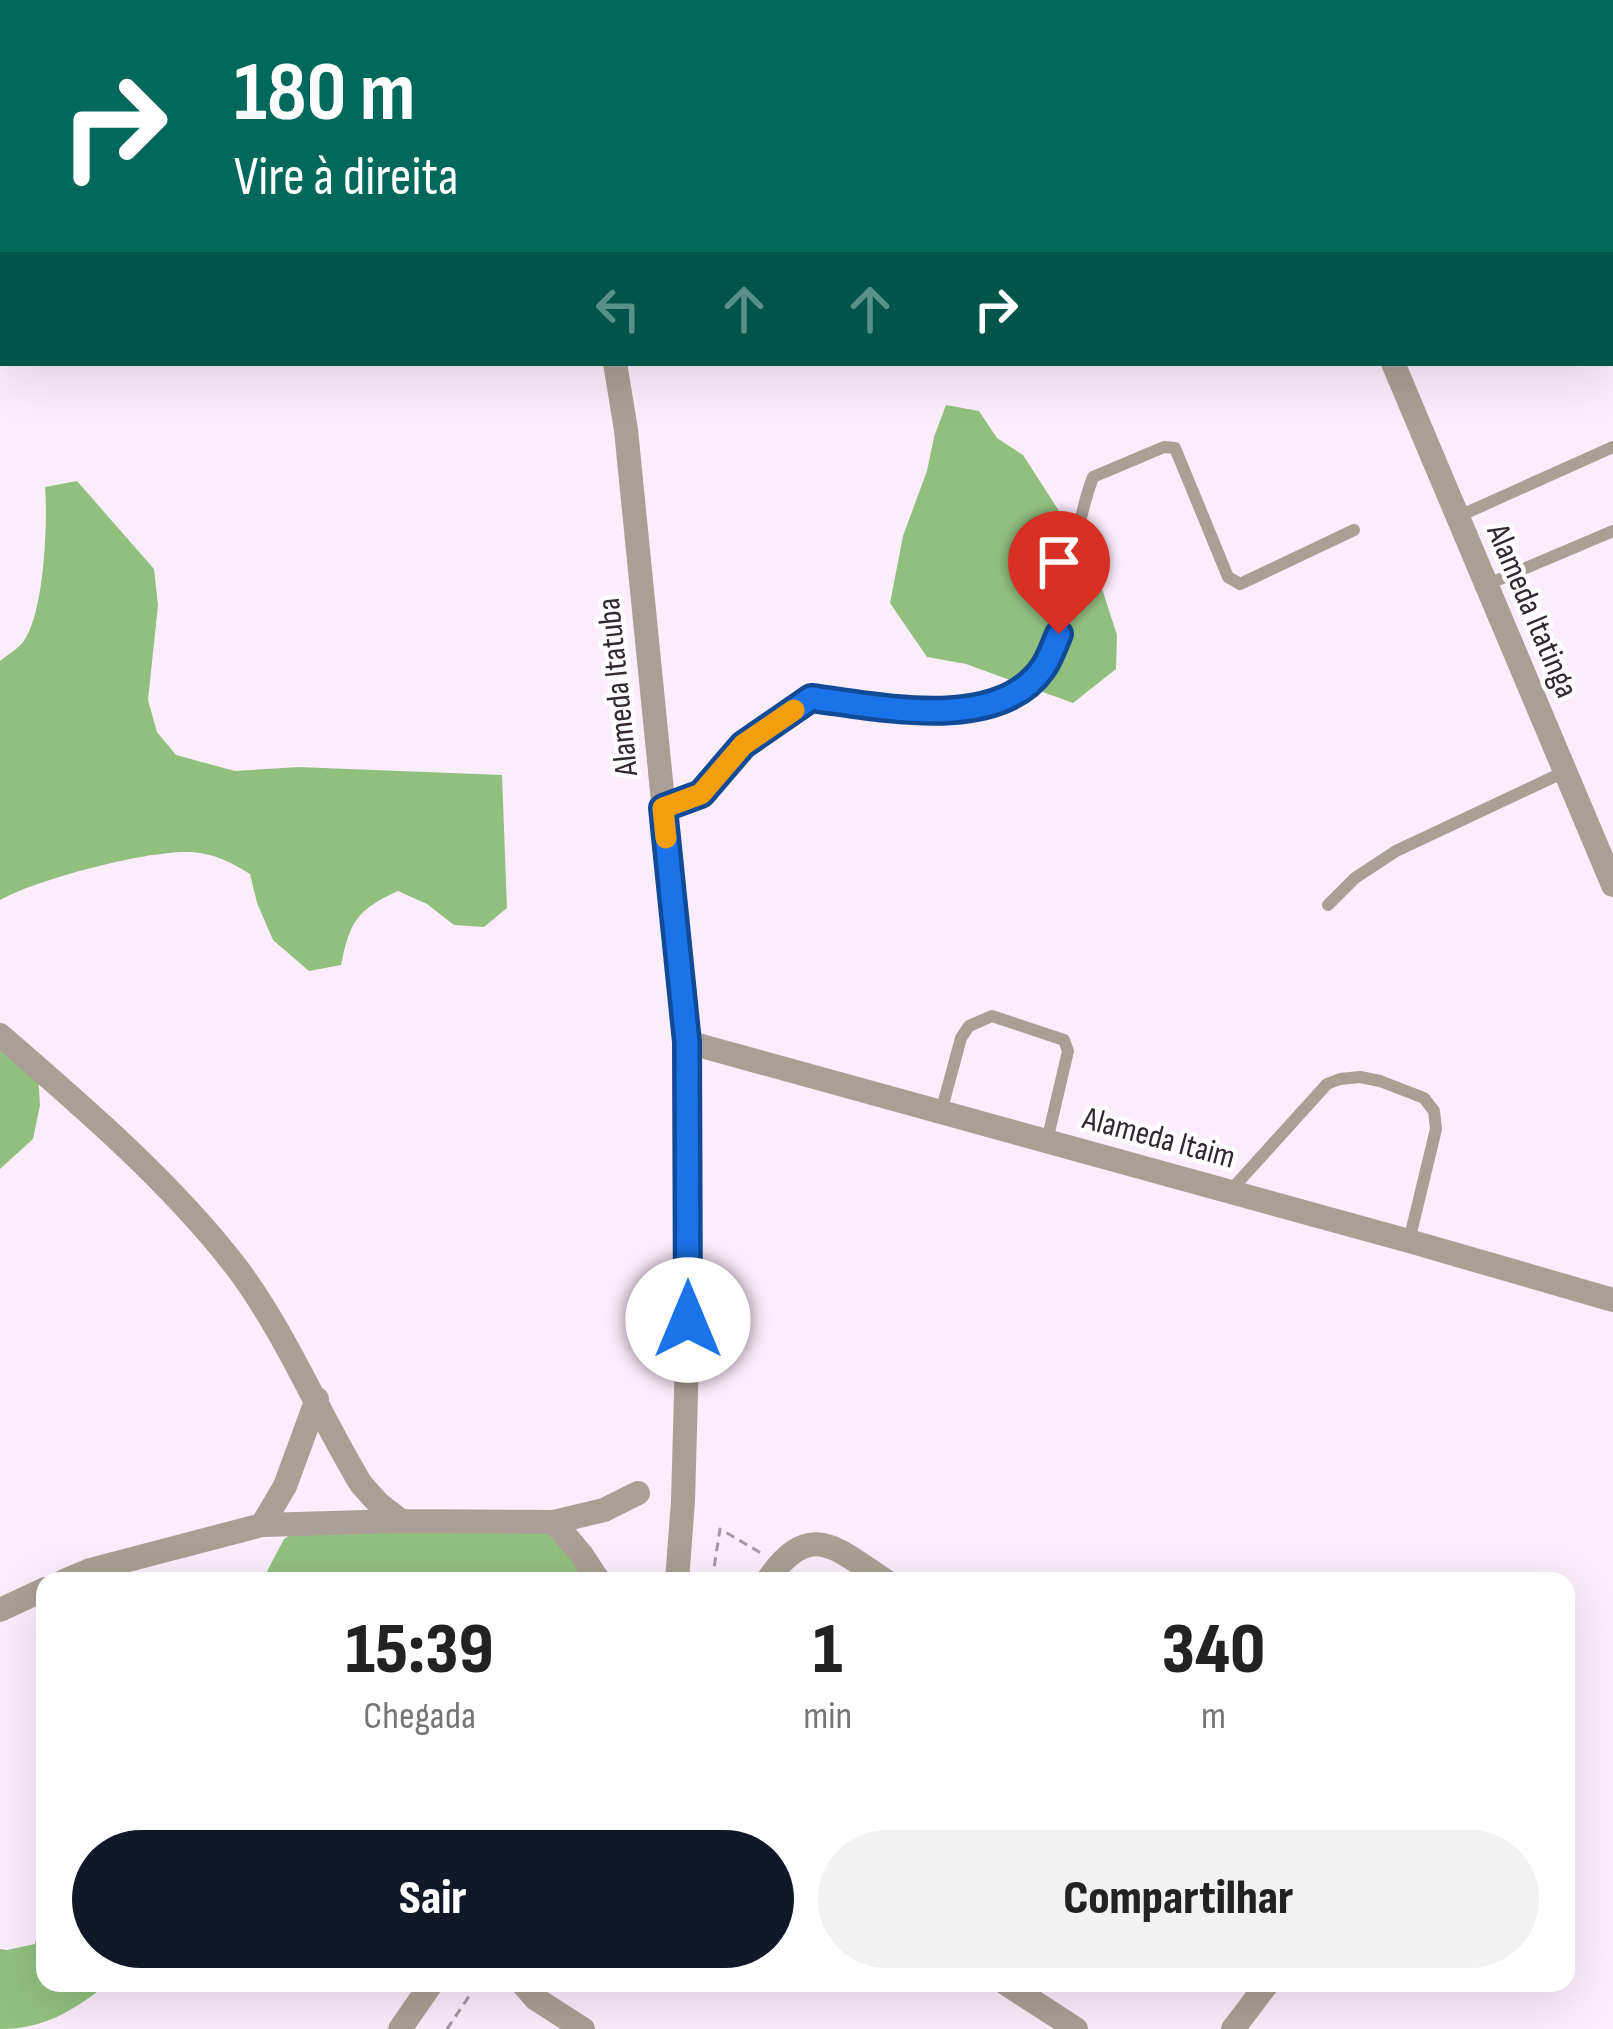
<!DOCTYPE html>
<html lang="pt">
<head>
<meta charset="utf-8">
<style>
	body { margin:0; font-family:"Sofia Sans Condensed",sans-serif; background:#f2f2f2; color:#222; height:100vh; display:flex; flex-direction:column; font-size:45px; white-space:nowrap }
	* { box-sizing:border-box; margin:0 }
	p { font-size:39px; color:#767676 }
	.icon { flex:none; width:66px; height:66px; fill:none; stroke:currentColor; stroke-width:2; stroke-linecap:round; stroke-linejoin:round }
	.map { position:relative; flex:1; overflow:hidden }
	.side { position:absolute; left:36px; top:1572px; width:1539px; height:420px; display:flex; flex-direction:column; background:#fff; border-radius:24px; box-shadow:0 12px 48px #0002 }
	.side>* { flex:none }
	.top-card { position:absolute; left:0px; top:0px; width:1614px; height:366px; box-shadow:0 12px 48px #0002; background:#00695c; color:#fff; overflow:hidden }
	.pin { position:absolute; display:grid; place-items:center; width:102px; height:102px; color:#fff; margin:-123px -51px; border-radius:50% 50% 50% 0; rotate:-45deg; box-shadow:0 0 12px #0007 }
	.pin .icon { rotate:45deg }
	.me { position:absolute; width:132px; margin:-66px; rotate:0deg; stroke-linejoin:round; filter:drop-shadow(0 0 9px #0008) }
	.turn { display:flex; align-items:center; gap:42px; height:252px; padding:0 36px; font-size:54px }
	.turn .icon { width:156px; height:156px; stroke-width:2.5 }
	.turn b { display:block; font-size:84px; line-height:102px }
	.lanes { display:flex; align-items:center; height:114px; padding:0 36px; background:#0003; justify-content:center; gap:60px; direction:ltr }
	.lanes .off { opacity:.35 }
	.eta { display:flex; justify-content:space-evenly; align-items:center; height:204px; text-align:center }
	.eta b { font-size:72px; font-weight:800; line-height:84px }
	.action { display:flex; gap:24px; margin-top:auto; padding:24px 36px }
	.action a { flex:1; height:138px; border-radius:72px; background:#111827; color:#fff; font-size:48px; font-weight:800; line-height:138px; text-align:center }
	.action a+a { background:#f2f2f2; color:#222 }
	.map>svg:first-child { display:block }
	.forest { fill:#91c07e }
	.lines { fill:none; stroke-linecap:round; stroke-linejoin:round }
	.path { stroke:#a699a6; stroke-width:3; stroke-dasharray:9 6; stroke-linecap:butt }
	.service { stroke:#aa9f95; stroke-width:12 }
	.minor { stroke:#aa9f95; stroke-width:24 }
	.route-casing { stroke:#114b97; stroke-width:30 }
	.route { stroke:#1a73e8; stroke-width:21 }
	.slow { stroke:#f59e0b; stroke-width:21 }
	.labels { text-anchor:middle; dominant-baseline:central; stroke-width:9; stroke-linejoin:round; paint-order:stroke }
	.street-label { font-size:33px; fill:#312831; stroke:#fff }
</style>
</head>
<body>
<div class="map">
<svg width="1613" height="2029" viewBox="0 0 1613 2029">
	<rect width="100%" height="100%" fill="#fcedfc"/>
	<path class="forest" d="M946,405L979,411L997,438L1023,455L1095,567L1117,635L1116,669L1073,703L966,664L927,657L890,603L903,536L927,471L934,437Z
		M77,481L154,569L158,605L148,700L157,732L176,755L235,771L298,767L502,775L507,908L484,927L454,925L427,904L398,891C357,910 350,921 341,965L309,971L273,940L257,903L250,874C231,862 213,853 190,852C148,850 37,879 0,900V661C7,655 18,649 23,642C44,615 48,522 45,487Z
		M0,1022L38,1074L40,1105L33,1139L0,1169Z
		M432,1516L559,1535L597,1581H262L284,1539L311,1521Z
		M45,1873V1983H108C74,2011 44,2029 0,2029V1949L7,1950L35,1944L41,1914L40,1879Z"/>
	<g class="lines">
		<path class="path" d="M712,1581L720,1529L761,1553
			M447,2029L478,1983"/>
		<path class="service" d="M0,84L3,87
			M1457,517L1613,447
			M1486,585L1613,531
			M665,807L701,794L743,745L810,698C894,708 1030,742 1060,631C1074,580 1074,527 1093,477L1164,447L1175,448L1228,577L1240,584L1354,530
			M1328,905L1355,878L1396,851L1564,772
			M941,1112L961,1038L969,1026L992,1016L1064,1040L1068,1051L1047,1141
			M1231,1190L1327,1084L1340,1079L1360,1077L1380,1081L1424,1098L1434,1111L1436,1129L1409,1241"/>
		<path class="minor" d="M343,0L348,3
			M1244,0L1246,3
			M615,363L626,430L687,1042V1357L683,1501L677,1581
			M1393,363L1613,885
			M0,1035C81,1105 172,1183 237,1268C287,1335 318,1413 361,1484L379,1504L401,1521
			M687,1042L1409,1241L1613,1300
			M554,1522L604,1510L638,1493
			M262,1525L285,1486L317,1399
			M64,1581L90,1570L262,1525L401,1521L554,1522L581,1554L599,1581
			M767,1581C810,1518 835,1548 886,1581
			M0,1610L45,1589
			M522,1983L536,1999L583,2029
			M1005,1983L1076,2029
			M400,2029L432,1983
			M1233,2029L1268,1983"/>
	</g>
	<g class="lines">
		<defs>
			<path id="route" d="M688,1320L687,1042L663,808L701,794L743,745L811,698C876,706 998,734 1043,668C1050,658 1054,645 1059,634"/>
		</defs>
		<use href="#route" class="route-casing"/>
		<use href="#route" class="route"/>
		<path class="slow" d="M666,838L663,808L701,794L743,745L794,710"/>
	</g>
	<g class="labels">
		<g class="street-label">
			<text transform="translate(1532 611) rotate(67)">Alameda Itatinga</text>
			<text transform="translate(618 687) rotate(-96)">Alameda Itatuba</text>
			<text transform="translate(1159 1138) rotate(15)">Alameda Itaim</text>
		</g>
	</g>
</svg>
<div class="pin" style="left:1059px;top:634px;background:#d93025"><svg class="icon" aria-label="arrive" viewBox="0 0 24 24"><path d="M6 21V4h12l-3 4 3 4H6"/></svg></div>
<svg class="me" style="left:688px;top:1320px" viewBox="-20 -20 40 40"><circle r="19" fill="#fff"/><path d="M0-13L10 11 0 6-10 11z" fill="#1a73e8"/></svg>
<div class="top-card">
<div class="turn"><svg class="icon" aria-label="right" viewBox="0 0 24 24"><path d="M7 20v-9h11M14 6l5 5-5 5"/></svg><div><b>180 m</b>Vire à direita</div></div>
<div class="lanes"><svg class="icon off" aria-label="left" viewBox="0 0 24 24"><path d="M17 20v-9H6M10 6l-5 5 5 5"/></svg><svg class="icon off" aria-label="ahead" viewBox="0 0 24 24"><path d="M12 20V5M6 11l6-6 6 6"/></svg><svg class="icon off" aria-label="ahead" viewBox="0 0 24 24"><path d="M12 20V5M6 11l6-6 6 6"/></svg><svg class="icon" aria-label="right" viewBox="0 0 24 24"><path d="M7 20v-9h11M14 6l5 5-5 5"/></svg></div>
</div>
<section class="side">
<div class="eta">
<div><b>15:39</b><p>Chegada</p></div>
<div><b>1</b><p>min</p></div>
<div><b>340</b><p>m</p></div>
</div>
<div class="action"><a>Sair</a><a>Compartilhar</a></div>
</section>
</div>
</body>
</html>
